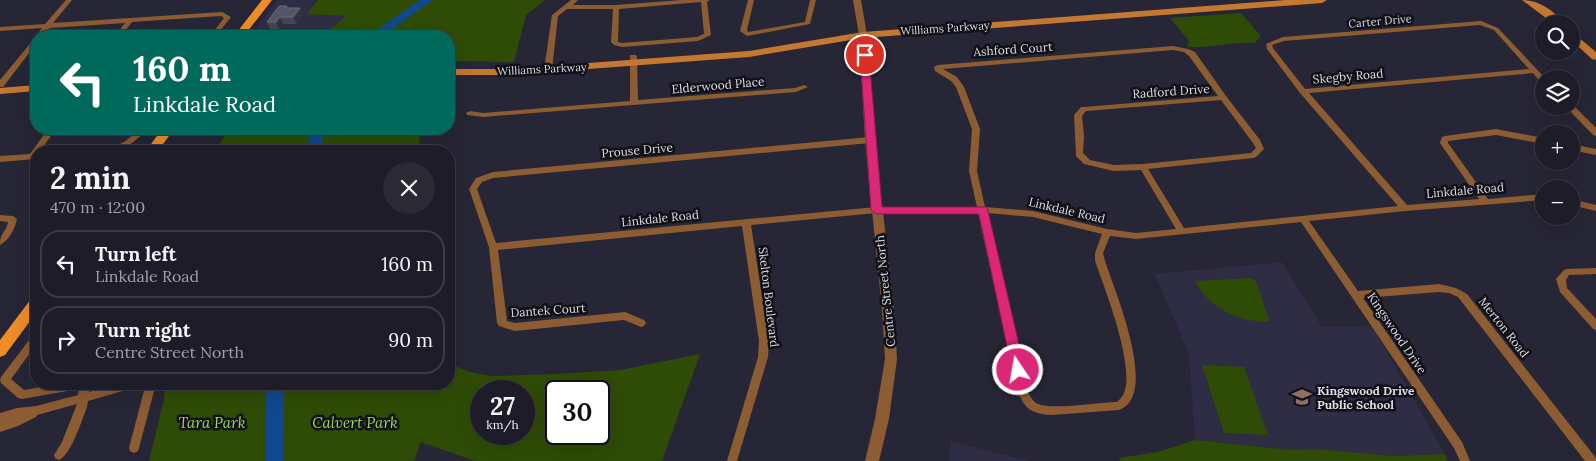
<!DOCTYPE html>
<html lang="en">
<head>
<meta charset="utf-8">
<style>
	body { margin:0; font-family:Lora,serif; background:#2a2934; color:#f1f3f6; height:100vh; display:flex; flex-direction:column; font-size:19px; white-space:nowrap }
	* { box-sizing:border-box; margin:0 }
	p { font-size:16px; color:#a0a1a8 }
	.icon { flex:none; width:28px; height:28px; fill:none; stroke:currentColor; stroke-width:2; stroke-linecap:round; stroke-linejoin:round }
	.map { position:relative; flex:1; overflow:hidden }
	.sheet { position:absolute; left:30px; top:145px; width:425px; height:245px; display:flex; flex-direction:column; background:#1d1c28; border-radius:20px; box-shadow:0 5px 20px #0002,0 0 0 1px #3b3a45 }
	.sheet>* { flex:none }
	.banner { position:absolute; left:30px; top:30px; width:425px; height:105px; border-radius:20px; box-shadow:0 5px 20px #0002,0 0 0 1px #3b3a45; background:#00695c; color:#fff; overflow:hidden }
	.buttons { position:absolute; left:1535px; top:15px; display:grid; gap:10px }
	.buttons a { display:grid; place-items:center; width:45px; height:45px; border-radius:50%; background:#1d1c28; box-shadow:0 5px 20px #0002,0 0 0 1px #3b3a45; font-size:25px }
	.speed { position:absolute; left:470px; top:380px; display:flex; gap:10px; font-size:25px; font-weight:700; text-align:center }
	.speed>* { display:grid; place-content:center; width:65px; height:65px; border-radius:50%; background:#1d1c28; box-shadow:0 5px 20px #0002,0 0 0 1px #3b3a45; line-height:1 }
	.speed small { font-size:12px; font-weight:400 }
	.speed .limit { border:2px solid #111; border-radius:8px; background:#fff; color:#111 }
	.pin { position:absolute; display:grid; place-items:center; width:42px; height:42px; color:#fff; margin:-21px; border:2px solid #fff; border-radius:50%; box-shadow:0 1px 5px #0007 }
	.me { position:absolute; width:55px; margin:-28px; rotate:348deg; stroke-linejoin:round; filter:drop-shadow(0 0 4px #0008) }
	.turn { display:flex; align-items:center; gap:18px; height:105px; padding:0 20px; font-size:22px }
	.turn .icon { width:65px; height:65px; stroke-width:2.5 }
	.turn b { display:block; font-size:35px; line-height:42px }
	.round { display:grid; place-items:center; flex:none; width:52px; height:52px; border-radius:26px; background:#2a2934 }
	.head { display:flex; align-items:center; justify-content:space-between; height:85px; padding:0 20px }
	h1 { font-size:30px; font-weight:700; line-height:38px }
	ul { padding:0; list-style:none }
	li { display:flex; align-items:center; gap:15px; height:68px; margin:0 10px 8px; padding:0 10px; border:2px solid #3b3a45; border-radius:20px }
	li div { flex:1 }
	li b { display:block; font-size:19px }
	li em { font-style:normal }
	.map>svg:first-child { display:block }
	.built { fill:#2f2d43 }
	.green { fill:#2e4c06; fill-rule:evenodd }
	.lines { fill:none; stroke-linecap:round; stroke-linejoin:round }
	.river { fill:#11488e; fill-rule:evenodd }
	.minor { fill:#8c5c33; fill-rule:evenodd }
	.tertiary { fill:#8c5c33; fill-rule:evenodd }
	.secondary { fill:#c57831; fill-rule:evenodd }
	.primary { fill:#f08c28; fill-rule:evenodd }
	.wall { fill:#454555 }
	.shaded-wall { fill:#323242 }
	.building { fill:#555665; stroke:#6a6b79 }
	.route { fill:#db2777; stroke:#8e194d }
	.labels { text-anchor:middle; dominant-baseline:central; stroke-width:5; stroke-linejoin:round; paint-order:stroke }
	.far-street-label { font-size:11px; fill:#dedde8; stroke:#101017 }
	.street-label { font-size:12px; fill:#dedde8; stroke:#101017 }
	.poi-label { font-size:12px; font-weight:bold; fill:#dedde8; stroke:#101017; text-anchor:start }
	.near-park-label { font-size:15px; font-style:italic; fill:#9ad360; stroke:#101017 }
</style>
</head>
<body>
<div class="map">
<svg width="1596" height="461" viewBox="0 0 1596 461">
	<rect width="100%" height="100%" fill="#272636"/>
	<path class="built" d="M277,0H318L308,14L347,16L322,36H250Z
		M1282,262L1322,327L1372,326L1445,454L1394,456L1316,449L1292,450L1195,440L1189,354L1155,274Z
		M951,441L1028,461H949Z"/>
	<path class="green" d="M318,0H545L526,15L514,62L449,61V36H322L346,16L307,14Z
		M1241,13L1261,36L1255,43C1238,41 1197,50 1187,46L1189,41L1170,18Z
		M230,129H419L420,151H214Z
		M1252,278L1256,281L1270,322C1238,322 1210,309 1195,281Z
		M700,354L662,461H475L421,442L414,461H149L164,400L166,384H449V364L473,373L493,376L556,374L620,370ZM481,391H524V434H481ZM599,391V434H556V391Z
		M1202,365L1244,367L1268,435L1224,433Z
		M1195,440L1292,450L1316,449L1394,456L1445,454L1448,461H1120L1119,458L1158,452Z"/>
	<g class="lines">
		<path class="river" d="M420,0H433L382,36H368Z
			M310,129H324L321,151H307Z
			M266,384H284L283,461H265Z"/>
		<path class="minor" d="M66,0H72L53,23L222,12L231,17L216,36H210L224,18L221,16L132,22L121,36H115L125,23L50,28L42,36L36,37V36L42,28L0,31V27L45,24Z
			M571,0H578L573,5H616L681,0H710L707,2L711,35L698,41L622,47L614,45L611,42L613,9H567L558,16L552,70L551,72H545L544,70L552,15ZM701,2L704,34L697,37L622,43L618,42L619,9Z
			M748,0H754L747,30L748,32L805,22L810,0H816L810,24L747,36L740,31Z
			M1481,21L1498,28L1546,79H1544V83H1541L1533,73L1309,93L1407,205L1479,199L1440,143L1442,137L1445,136L1496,129L1544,138V144L1496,135L1448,141V143L1488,199L1544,194V200L1405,211L1309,221L1358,291L1439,284L1456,288L1467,294L1596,458V461H1585L1458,297L1449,293L1439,292L1363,298L1462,442L1470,461H1460L1454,448L1301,222L1136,239L1110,236L1103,253L1105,261C1114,289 1160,396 1119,410L1052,415C1031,414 1025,409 1017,390L978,213H876L751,225L769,341L768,357L737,461H727L758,357L759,341L742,226L498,250L507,321L515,323L625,312L644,320L646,323L644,326L641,327L624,320L515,331L499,326L497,323L489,247L469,189L476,178L493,172L870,137L874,140L870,143L493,178L482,182L477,189L496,243L876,207H977L969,171L972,129L956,87L951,81L935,71L934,67L938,65L1173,46L1188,49L1195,52L1226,96L1260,140L1264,149L1256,157L1253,158L1148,169L1184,228L1398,206L1300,93L1267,49L1266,44L1283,37ZM1480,25L1494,30L1529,69L1305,89L1273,48L1272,45L1284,41ZM1173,50L1184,52L1189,56L1218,96L1084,107H1081L1074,115L1076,156L1084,164L1114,171L1141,170L1176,229L1136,233L1107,229L1033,211L985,207L977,171L980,129L964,87L957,77L943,69ZM1221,100L1253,143L1256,148L1251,153L1143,164L1114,165L1090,160L1083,153L1084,136L1082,116L1086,111ZM987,213L1033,217L1102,234L1095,253V261C1105,289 1135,366 1124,393C1123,396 1120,399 1117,402C1099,402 1050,411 1036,403C1032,400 1029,395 1027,390Z
			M36,38V44L3,87H0V80L34,39Z
			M630,55H636L637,57L638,100L795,88L804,85L808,87L796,92L483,117L467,115L466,113L470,111L483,113L630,101Z
			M1572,104L1596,128V136L1593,135L1565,106H1571Z
			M48,129H56L40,151H36V159L0,162V156L30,154Z
			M138,129H146C129,151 113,153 87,151C94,146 106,148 115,146C125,143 132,136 138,129Z
			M1571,144L1596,149V155L1571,150Z
			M1571,199L1596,205V211L1571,205Z
			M0,215L13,216L17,219C15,229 9,240 0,245C0,232 6,233 8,222L0,221Z
			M1596,268V274L1569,275L1566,280L1567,288L1596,319V330L1593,329L1560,292L1556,279L1564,270L1567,269Z
			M36,334V345L11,379L24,390L59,384H90L89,392L118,384H138L137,387L133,388L88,401L87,407C82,420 71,455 59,460L55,458L54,455L62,442L77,404L37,415L36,417L18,426L0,432V413L17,408L36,406L78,395L79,389L22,399L18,398L1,383L0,380L1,377L33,335Z
			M144,384H154L155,387L139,448L138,451L134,453L130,451L129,448L145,387Z"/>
		<path class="tertiary" d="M853,0H861L867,35L875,140L894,310L897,359L889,419L879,461H865L875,419L885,359L882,310L865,140L859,35Z"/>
		<path class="secondary" d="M1285,0H1327L1322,3L863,38L749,57L508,75H449V69H508L749,51L863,32Z
			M1522,0C1539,0 1554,11 1565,24H1554Z
			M1571,31L1596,52V60L1592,59L1571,40Z
			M36,85V91L0,94V88Z"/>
		<path class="primary" d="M262,0H272L244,36H234Z
			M162,129H174L158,151H146Z
			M36,298V313L5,355L0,357V340L31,299Z"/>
	</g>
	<path class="wall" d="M287,6L289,8H300L303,15L297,24H283L279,29H270L267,22Z"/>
	<path class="shaded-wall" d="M300,8L303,15L297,24L293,17Z
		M280,17L283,24L279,29L276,22Z"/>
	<path class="building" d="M279,6H287L286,8H300L293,17H280L276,22H267Z"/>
	<path class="route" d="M865,52L869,55L882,207H987L1025,370L1023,374L1018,376L1013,374L1012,370L979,214H876L871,210L860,55Z"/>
	<defs>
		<symbol id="school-bare" viewBox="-9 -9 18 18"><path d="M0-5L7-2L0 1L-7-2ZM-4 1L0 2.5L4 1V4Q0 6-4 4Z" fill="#8d6e63" stroke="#101017" stroke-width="2.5" paint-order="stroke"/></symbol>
	</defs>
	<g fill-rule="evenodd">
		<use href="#school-bare" x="1288" y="383" width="28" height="28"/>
	</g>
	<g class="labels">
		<g class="far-street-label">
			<text transform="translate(1380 21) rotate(-5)">Carter Drive</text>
			<text transform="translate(945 28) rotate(-4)">Williams Parkway</text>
			<text transform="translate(542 69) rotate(-3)">Williams Parkway</text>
		</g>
		<g class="street-label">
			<text transform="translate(1013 49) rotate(-4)">Ashford Court</text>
			<text transform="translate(1348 76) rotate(-5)">Skegby Road</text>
			<text transform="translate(718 85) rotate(-5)">Elderwood Place</text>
			<text transform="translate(1171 91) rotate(-4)">Radford Drive</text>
			<text transform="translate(637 150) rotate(-5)">Prouse Drive</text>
			<text transform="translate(1465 190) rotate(-5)">Linkdale Road</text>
			<text transform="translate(1067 210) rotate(13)">Linkdale Road</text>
			<text transform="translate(660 218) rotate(-6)">Linkdale Road</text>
			<text transform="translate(885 291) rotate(-96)">Centre Street North</text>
			<text transform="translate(769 297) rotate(83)">Skelton Boulevard</text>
			<text transform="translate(548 310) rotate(-4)">Dantek Court</text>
			<text transform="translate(1504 327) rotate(52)">Merton Road</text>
			<text transform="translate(1397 333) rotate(56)">Kingswood Drive</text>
		</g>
		<g class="poi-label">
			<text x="1317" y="390">Kingswood Drive<tspan x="1317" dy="14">Public School</tspan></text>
		</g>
		<g class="near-park-label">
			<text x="212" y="422">Tara Park</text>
			<text x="355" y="422">Calvert Park</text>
		</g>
	</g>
</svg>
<div class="buttons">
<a><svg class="icon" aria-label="search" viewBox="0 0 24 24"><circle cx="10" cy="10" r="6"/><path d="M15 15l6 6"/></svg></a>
<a><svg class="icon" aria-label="layers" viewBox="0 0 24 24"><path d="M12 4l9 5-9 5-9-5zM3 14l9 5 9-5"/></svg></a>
<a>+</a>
<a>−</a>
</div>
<div class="speed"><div>27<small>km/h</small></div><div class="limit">30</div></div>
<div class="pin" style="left:865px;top:55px;background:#d93025"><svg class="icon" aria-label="arrive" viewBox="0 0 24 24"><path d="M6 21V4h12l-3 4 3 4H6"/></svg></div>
<svg class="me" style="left:1018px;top:370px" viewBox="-20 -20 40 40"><circle r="17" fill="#db2777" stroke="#fff" stroke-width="3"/><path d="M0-11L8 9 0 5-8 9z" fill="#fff"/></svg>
<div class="banner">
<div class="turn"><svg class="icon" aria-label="left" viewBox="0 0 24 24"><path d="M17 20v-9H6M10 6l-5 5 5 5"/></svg><div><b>160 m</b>Linkdale Road</div></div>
</div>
<section class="sheet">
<div class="head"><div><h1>2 min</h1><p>470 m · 12:00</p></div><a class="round"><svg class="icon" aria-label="close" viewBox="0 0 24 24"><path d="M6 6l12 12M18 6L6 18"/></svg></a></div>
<ul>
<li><svg class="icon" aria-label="left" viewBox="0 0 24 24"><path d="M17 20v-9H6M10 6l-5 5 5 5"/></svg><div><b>Turn left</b><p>Linkdale Road</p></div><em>160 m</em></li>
<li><svg class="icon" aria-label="right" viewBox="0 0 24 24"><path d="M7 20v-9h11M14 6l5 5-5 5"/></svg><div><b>Turn right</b><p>Centre Street North</p></div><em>90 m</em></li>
</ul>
</section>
</div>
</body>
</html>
